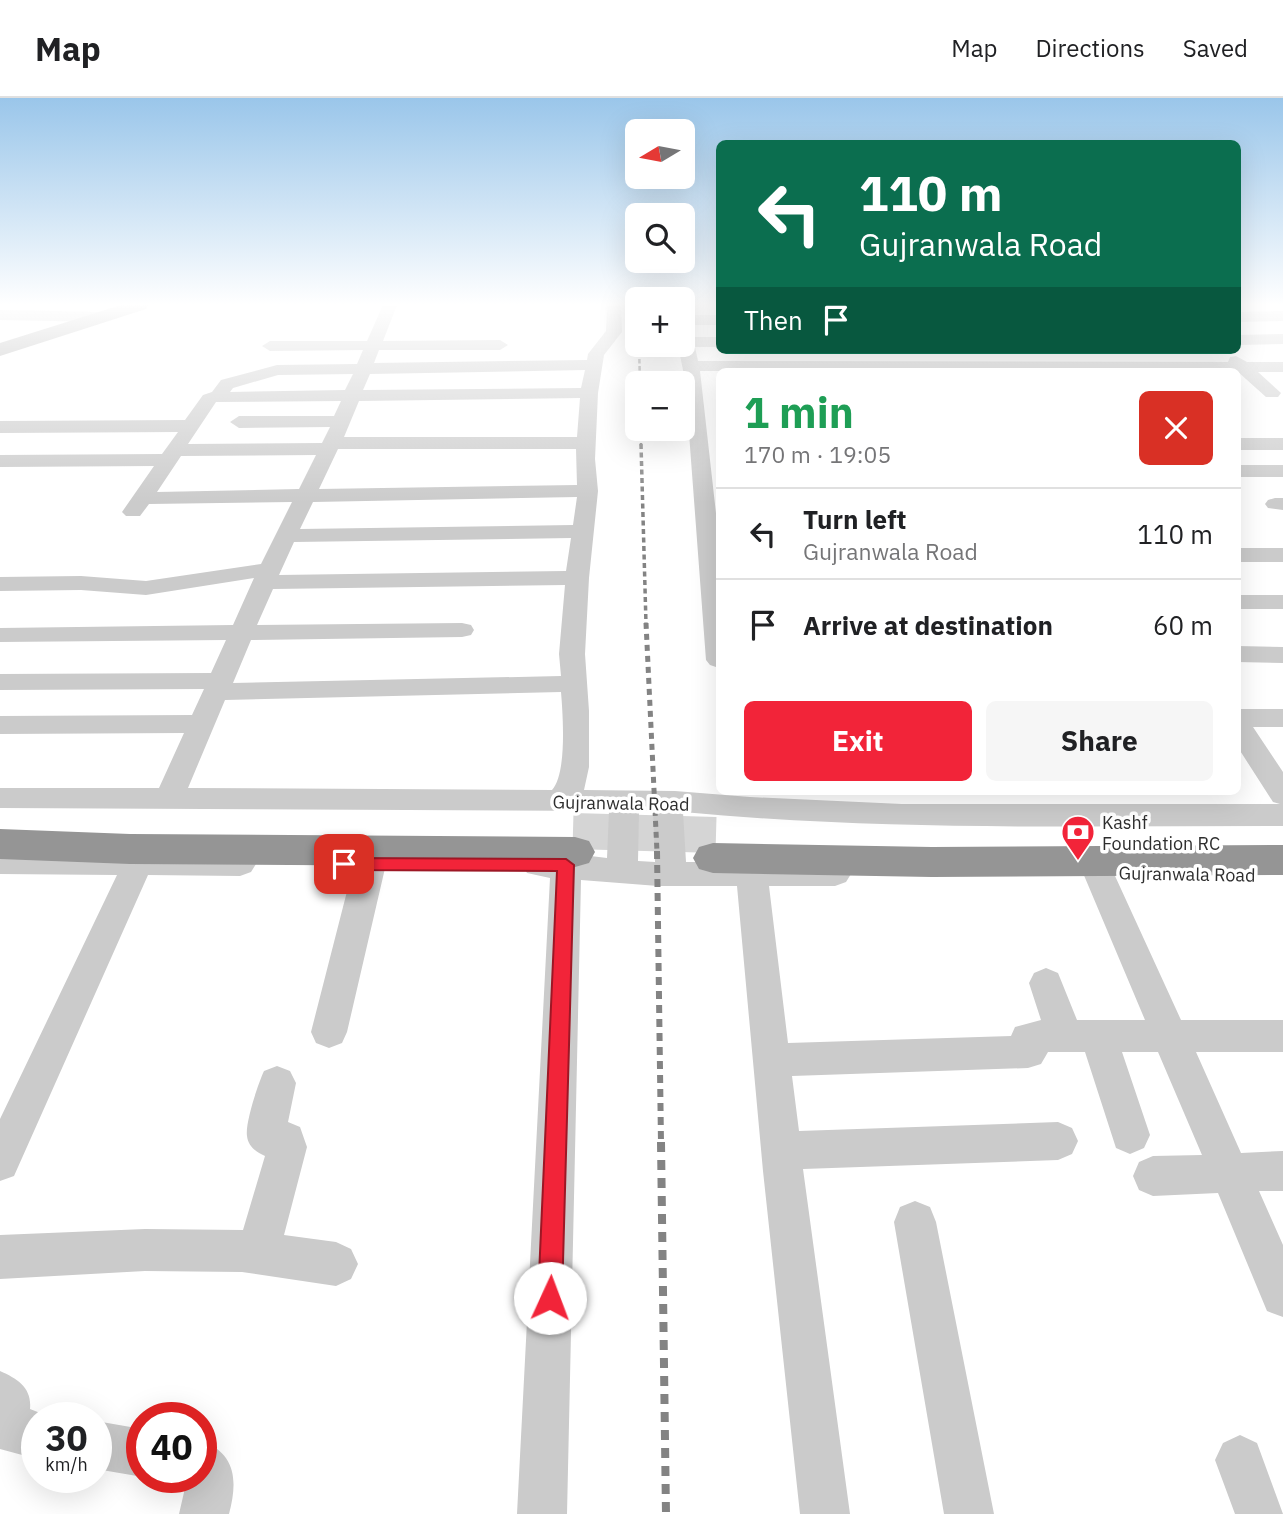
<!DOCTYPE html>
<html lang="en">
<head>
<meta charset="utf-8">
<style>
	body { margin:0; font-family:"IBM Plex Sans",sans-serif; background:#f6f6f6; color:#202124; height:100vh; display:flex; flex-direction:column; font-size:26px; white-space:nowrap }
	* { box-sizing:border-box; margin:0 }
	p { font-size:23px; color:#757577 }
	.icon { flex:none; width:38px; height:38px; fill:none; stroke:currentColor; stroke-width:2; stroke-linecap:round; stroke-linejoin:round }
	.map { position:relative; flex:1; overflow:hidden }
	.drawer { position:absolute; left:716px; top:270px; width:525px; height:427px; display:flex; flex-direction:column; background:#fff; border-radius:10px; box-shadow:0 7px 28px #0002 }
	.drawer>* { flex:none }
	.guide { position:absolute; left:716px; top:42px; width:525px; height:214px; border-radius:10px; box-shadow:0 7px 28px #0002; background:#0b6e4f; color:#fff; overflow:hidden }
	.needle { width:46px; rotate:260deg }
	.fabs { position:absolute; left:625px; top:21px; display:grid; gap:14px }
	.fabs a { display:grid; place-items:center; width:70px; height:70px; border-radius:10px; background:#fff; box-shadow:0 7px 28px #0002; font-size:35px }
	.speed { position:absolute; left:21px; top:1304px; display:flex; gap:14px; font-size:35px; font-weight:700; text-align:center }
	.speed>* { display:grid; place-content:center; width:91px; height:91px; border-radius:50%; background:#fff; box-shadow:0 7px 28px #0002; line-height:1 }
	.speed small { font-size:18px; font-weight:400 }
	.speed .limit { border:10px solid #d22; background:#fff; color:#111 }
	.pin { position:absolute; display:grid; place-items:center; width:60px; height:60px; color:#fff; margin:-30px; border-radius:14px; box-shadow:0 4px 10px #0006 }
	.me { position:absolute; width:77px; margin:-38px; rotate:2deg; stroke-linejoin:round; filter:drop-shadow(0 0 5px #0008) }
	.turn { display:flex; align-items:center; gap:24px; height:147px; padding:0 28px; font-size:32px }
	.turn .icon { width:91px; height:91px; stroke-width:2.5 }
	.turn b { display:block; font-size:49px; line-height:60px }
	.then { display:flex; align-items:center; height:66px; padding:0 28px; background:#0003; gap:14px; font-size:26px }
	.round { display:grid; place-items:center; flex:none; width:74px; height:74px; border-radius:10px; background:#f6f6f6 }
	.head { display:flex; align-items:center; justify-content:space-between; height:119px; padding:0 28px }
	h1 { font-size:42px; font-weight:700; line-height:52px; color:#1e9e55 }
	.button { display:flex; gap:14px; margin-top:auto; padding:14px 28px }
	.button a { flex:1; height:80px; border-radius:10px; background:#f22439; color:#fff; font-size:28px; font-weight:700; line-height:80px; text-align:center }
	.button a+a { background:#f6f6f6; color:#202124 }
	ul { padding:0; list-style:none }
	li { display:flex; align-items:center; gap:21px; height:91px; padding:0 28px; border-top:2px solid #e0e0e0 }
	li div { flex:1 }
	li b { display:block; font-size:26px }
	li em { font-style:normal }
	header { display:flex; align-items:center; gap:42px; box-sizing:border-box; height:98px; padding:0 35px; background:#fff; border-bottom:2px solid #e0e0e0 }
	header strong { font-size:33px }
	nav { display:flex; gap:38px; margin-inline-start:auto; font-size:24px }
	.map>svg:first-child { display:block }
	.lines { fill:none; stroke-linecap:round; stroke-linejoin:round }
	.highway-tunnel { stroke:#d5d5d5; stroke-width:36; stroke-dasharray:36 18; stroke-linecap:butt }
	.minor { fill:#cbcbcb; fill-rule:evenodd }
	.major { fill:#a6a6a6; fill-rule:evenodd }
	.highway { fill:#959595; fill-rule:evenodd }
	.rail-far4 { stroke:#838383; stroke-width:2.5; stroke-dasharray:4.5 2.5; stroke-linecap:butt }
	.rail-far3 { stroke:#838383; stroke-width:3.5; stroke-dasharray:5 3.5; stroke-linecap:butt }
	.rail-far2 { stroke:#838383; stroke-width:5; stroke-dasharray:6 5; stroke-linecap:butt }
	.rail-far1 { stroke:#838383; stroke-width:6; stroke-dasharray:8 6; stroke-linecap:butt }
	.rail { stroke:#838383; stroke-width:8; stroke-dasharray:10 8; stroke-linecap:butt }
	.route { fill:#f22439; stroke:#9d1725; stroke-width:2 }
	.labels { text-anchor:middle; dominant-baseline:central; stroke-width:7; stroke-linejoin:round; paint-order:stroke }
	.street-label { font-size:18px; fill:#2e2e2e; stroke:#fff }
	.poi-label { font-size:18px; fill:#2e2e2e; stroke:#fff; text-anchor:start }
</style>
</head>
<body>
<header>
<strong>Map</strong>
<nav><a>Map</a><a>Directions</a><a>Saved</a></nav>
</header>
<div class="map">
<svg width="1283" height="1416" viewBox="0 0 1283 1416">
	<rect width="100%" height="100%" fill="#fff"/>
	<g class="lines">
		<path class="highway-tunnel" d="M573,733L716,737"/>
		<path class="minor" d="M383,207H397L383,243L500,242L508,247L500,252H379L374,265L587,262L588,256L606,233L607,207H621L622,234L604,257L598,295L595,361L598,393L589,480L585,556L589,613V669L584,692L675,693L750,699L902,706H1280L1273,704L1237,648V611H1283V629H1253L1283,674V728C1083,728 883,733 683,714L686,764H835L846,768L851,776L846,784L835,788H769L788,945L1011,938L1015,929L1041,922L1029,885L1034,875L1046,870L1058,875L1077,922H1145L1083,775L1088,767L1099,763L1110,767L1181,922H1283V954H1196L1241,1055L1283,1053V1093H1259L1283,1147V1219L1267,1213L1218,1095L1153,1098L1139,1092L1133,1078L1139,1064L1153,1058L1202,1057L1158,954H1122L1150,1037L1144,1050L1130,1056L1116,1050L1085,954H1048L1041,966L1028,970L792,978L799,1033L1058,1024L1072,1030L1078,1043L1072,1056L1058,1062L803,1071L850,1416H800L763,1073L737,788H658L581,782L567,1416H517L550,780L527,775L522,767L527,759L538,755H566L607,760L609,713L0,710V690H159L184,635L0,636V618L192,617L204,591L0,592V576L211,575L226,542L0,544V530L233,527L254,480L146,497L81,492L0,493V479L81,478L146,483L261,466L292,404L149,406L140,418H126L122,414L154,368L0,369V357L162,356L178,334L0,335V323L185,322L203,297L212,294L221,282L277,267L357,266L363,252L270,253L262,248L270,243H367ZM585,272L581,290L363,292L370,276ZM353,276L345,292L230,294L233,290L278,277ZM580,300L577,339H344L359,303ZM341,303L334,318H239L230,324L239,330L330,329L322,345L188,346L216,304ZM338,351H576L577,387L319,391ZM316,357L299,391L157,394L181,358ZM577,399L573,427L300,431L313,404ZM571,440L566,473L279,477L294,444ZM565,487L559,556L561,578L233,585L251,542L462,539L471,537L474,532L471,527L462,525L257,527L273,491ZM561,594C563,617 567,676 552,692L188,690L225,602ZM639,713H653L655,764L638,763Z
			M682,209L687,210L690,217H719V227H691L693,239H719V249H695L698,263L1228,264L1230,259L1236,258L1247,264H1283V274H1258L1281,295L1278,299H1266L1237,273H700L719,442V570L710,567L706,562L685,282L678,247H682Z
			M0,212L102,214L110,219L102,224L0,222Z
			M1283,213V223L1237,224V214Z
			M1283,236V246L1237,247V237Z
			M1237,340H1283V352H1237Z
			M1237,367H1283V379H1237Z
			M1275,400H1283V412L1268,410L1265,406L1268,402Z
			M1237,450H1283V464H1237Z
			M1237,497H1283V511H1237Z
			M1237,548L1283,549V565L1237,564Z
			M0,752L240,754L251,758L256,766L251,774L240,778L148,777L14,1078L0,1083V1021L117,777L0,776Z
			M370,754L381,758L386,766L347,934L342,945L329,950L316,945L311,934L354,766L359,758Z
			M277,968L290,973L296,985L288,1024L300,1029L307,1049L284,1137L336,1144L351,1151L358,1166L351,1181L336,1188L242,1174L145,1173L0,1181V1137L145,1131L243,1132L265,1058C256,1054 248,1048 247,1038C245,1025 258,986 264,973Z
			M915,1103L930,1109L936,1124L994,1416H944L894,1124L900,1109Z
			M0,1273C18,1281 32,1290 30,1311L53,1320H37V1361L0,1351Z
			M96,1323L142,1331L143,1379L96,1371Z
			M1240,1337L1257,1345L1283,1416H1235L1215,1362L1223,1345Z
			M201,1342C236,1356 238,1382 229,1416H179L185,1390L182,1379H201Z"/>
		<path class="major" d="M121,207H148L146,211L0,258V245Z"/>
		<path class="highway" d="M0,731L130,736L575,739L589,743L595,754L589,765L575,769L130,766L0,761Z
			M713,745L932,749L1283,747V777L932,779L713,775L699,771L693,760L699,749Z"/>
		<path class="rail-far4" d="M639,247L640,285
			M641,331V348"/>
		<path class="rail-far3" d="M641,346L646,526"/>
		<path class="rail-far2" d="M646,525L657,754"/>
		<path class="rail-far1" d="M657,753L661,1045"/>
		<path class="rail" d="M661,1044L666,1416"/>
	</g>
	<linearGradient id="sky" x2="0" y2="1"><stop stop-color="#9ac6ea"/><stop offset="0.51" stop-color="#fff"/><stop offset="1" stop-color="#fff" stop-opacity="0"/></linearGradient>
	<rect width="1283" height="405" fill="url(#sky)"/>
	<path class="route" d="M344,760L566,761L574,767L562,1200L558,1208L550,1211L542,1208L538,1200L557,773L344,772L335,766Z"/>
	<defs>
		<symbol id="bank-pin" viewBox="-11 -11 22 30"><path d="M0 17L-7.5 6A9.5 9.5 0 1 1 7.5 6Z" fill="#f22439" stroke="#fff"/><path d="M-6-4H6V4H-6ZM0-2.3a2.3 2.3 0 1 0 0 4.6a2.3 2.3 0 1 0 0-4.6Z" fill="#fff"/></symbol>
	</defs>
	<g fill-rule="evenodd">
		<use href="#bank-pin" x="1059" y="715" width="38" height="52"/>
	</g>
	<g class="labels">
		<g class="street-label">
			<text transform="translate(621 705) rotate(1)">Gujranwala Road</text>
			<text transform="translate(1187 776) rotate(1)">Gujranwala Road</text>
		</g>
		<g class="poi-label">
			<text x="1102" y="724">Kashf<tspan x="1102" dy="21">Foundation RC</tspan></text>
		</g>
	</g>
</svg>
<div class="fabs">
<a><svg class="needle" viewBox="-14 -14 28 28"><path d="M0-13l5 13h-10z" fill="#e53935"/><path d="M0 13l5-13h-10z" fill="#757577"/></svg></a>
<a><svg class="icon" aria-label="search" viewBox="0 0 24 24"><circle cx="10" cy="10" r="6"/><path d="M15 15l6 6"/></svg></a>
<a>+</a>
<a>−</a>
</div>
<div class="speed"><div>30<small>km/h</small></div><div class="limit">40</div></div>
<div class="pin" style="left:344px;top:766px;background:#d93025"><svg class="icon" aria-label="arrive" viewBox="0 0 24 24"><path d="M6 21V4h12l-3 4 3 4H6"/></svg></div>
<svg class="me" style="left:550px;top:1200px" viewBox="-20 -20 40 40"><circle r="19" fill="#fff"/><path d="M0-13L10 11 0 6-10 11z" fill="#f22439"/></svg>
<div class="guide">
<div class="turn"><svg class="icon" aria-label="left" viewBox="0 0 24 24"><path d="M17 20v-9H6M10 6l-5 5 5 5"/></svg><div><b>110 m</b>Gujranwala Road</div></div>
<div class="then">Then<svg class="icon" aria-label="arrive" viewBox="0 0 24 24"><path d="M6 21V4h12l-3 4 3 4H6"/></svg></div>
</div>
<section class="drawer">
<div class="head"><div><h1>1 min</h1><p>170 m · 19:05</p></div><a class="round" style="background:#d93025;color:#fff"><svg class="icon" aria-label="close" viewBox="0 0 24 24"><path d="M6 6l12 12M18 6L6 18"/></svg></a></div>
<ul>
<li><svg class="icon" aria-label="left" viewBox="0 0 24 24"><path d="M17 20v-9H6M10 6l-5 5 5 5"/></svg><div><b>Turn left</b><p>Gujranwala Road</p></div><em>110 m</em></li>
<li><svg class="icon" aria-label="arrive" viewBox="0 0 24 24"><path d="M6 21V4h12l-3 4 3 4H6"/></svg><div><b>Arrive at destination</b></div><em>60 m</em></li>
</ul>
<div class="button"><a>Exit</a><a>Share</a></div>
</section>
</div>
</body>
</html>
